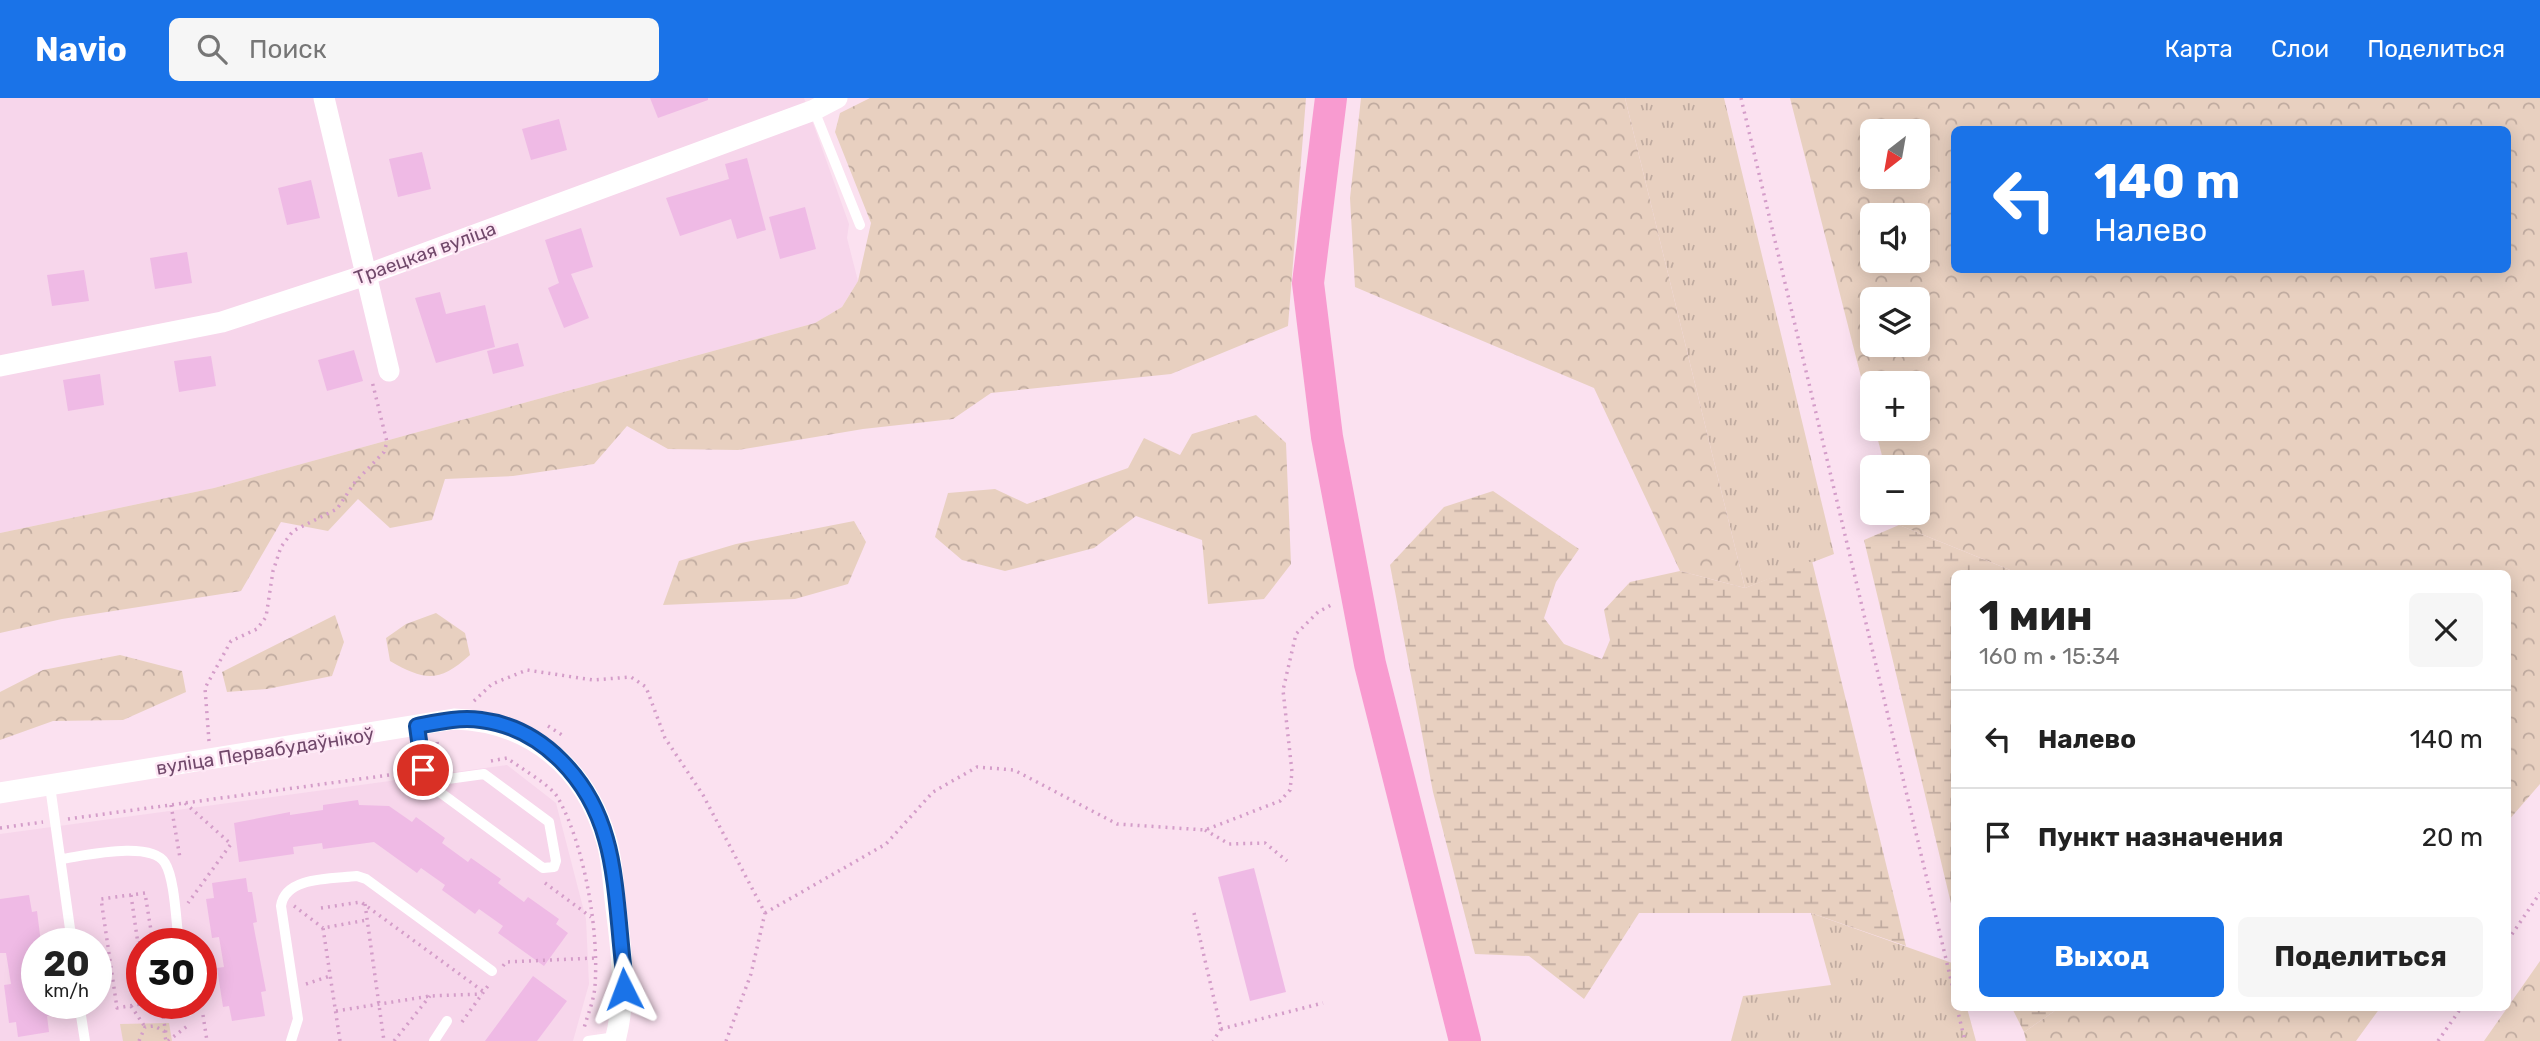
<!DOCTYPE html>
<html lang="ru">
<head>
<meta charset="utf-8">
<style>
	body { margin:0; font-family:Rubik,sans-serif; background:#f6f6f6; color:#222; height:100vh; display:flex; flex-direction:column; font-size:26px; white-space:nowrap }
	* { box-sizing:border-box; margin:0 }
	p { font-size:23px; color:#767676 }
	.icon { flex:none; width:38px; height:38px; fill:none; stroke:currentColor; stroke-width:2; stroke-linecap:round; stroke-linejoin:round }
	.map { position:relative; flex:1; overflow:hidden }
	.drawer { position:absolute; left:1951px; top:472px; width:560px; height:441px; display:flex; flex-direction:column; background:#fff; border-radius:10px; box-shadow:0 4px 18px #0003 }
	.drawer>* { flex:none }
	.hud { position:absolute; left:1951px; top:28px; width:560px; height:147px; border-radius:10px; box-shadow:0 4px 18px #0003; background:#1a73e8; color:#fff; overflow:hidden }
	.needle { width:46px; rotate:211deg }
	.buttons { position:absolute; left:1860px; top:21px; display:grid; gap:14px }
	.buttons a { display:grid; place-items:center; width:70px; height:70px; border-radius:10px; background:#fff; box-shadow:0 4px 18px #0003; font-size:35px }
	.speed { position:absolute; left:21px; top:830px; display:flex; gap:14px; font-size:35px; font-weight:700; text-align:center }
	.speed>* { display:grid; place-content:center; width:91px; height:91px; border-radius:50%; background:#fff; box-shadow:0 4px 18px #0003; line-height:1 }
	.speed small { font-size:18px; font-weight:400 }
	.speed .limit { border:10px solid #d22; background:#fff; color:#111 }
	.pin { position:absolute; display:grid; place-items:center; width:60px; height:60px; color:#fff; margin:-30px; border:4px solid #fff; border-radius:50%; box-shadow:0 2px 7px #0007 }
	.me { position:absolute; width:77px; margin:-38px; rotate:357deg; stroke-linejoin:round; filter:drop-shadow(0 0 5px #0008) }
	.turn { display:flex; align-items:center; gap:24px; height:147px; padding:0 28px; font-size:32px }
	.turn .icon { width:91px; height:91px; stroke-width:2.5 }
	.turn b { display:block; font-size:49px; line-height:60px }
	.round { display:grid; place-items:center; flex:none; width:74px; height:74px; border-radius:10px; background:#f6f6f6 }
	.summary { display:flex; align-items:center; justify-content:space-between; height:119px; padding:0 28px }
	h1 { font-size:42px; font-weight:700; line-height:52px }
	.cta { display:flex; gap:14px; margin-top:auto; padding:14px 28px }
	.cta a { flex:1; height:80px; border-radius:10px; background:#1a73e8; color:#fff; font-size:28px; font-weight:700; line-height:80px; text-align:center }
	.cta a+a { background:#f6f6f6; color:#222 }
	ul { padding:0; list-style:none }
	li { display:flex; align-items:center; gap:21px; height:98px; padding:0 28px; border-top:2px solid #e0e0e0 }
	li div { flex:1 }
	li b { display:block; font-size:26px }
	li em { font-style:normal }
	header { display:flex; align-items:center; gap:42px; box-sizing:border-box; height:98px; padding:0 35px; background:#1a73e8; color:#fff }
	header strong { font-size:33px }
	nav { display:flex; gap:38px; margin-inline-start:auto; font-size:24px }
	.search { width:490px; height:63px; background:#f6f6f6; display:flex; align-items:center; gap:18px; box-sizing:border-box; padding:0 24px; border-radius:10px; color:#767676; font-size:26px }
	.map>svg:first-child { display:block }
	.residential { fill:#f7d6eb; fill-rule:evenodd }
	.grass { fill:url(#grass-tufts) }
	.forest { fill:url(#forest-crowns); fill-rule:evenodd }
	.wetland { fill:url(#wetland-marsh) }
	.park { fill:#e8d0c0 }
	.building { fill:#efbae5 }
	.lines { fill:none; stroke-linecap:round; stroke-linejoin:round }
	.path { stroke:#d49dc9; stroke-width:3.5; stroke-dasharray:2 5; stroke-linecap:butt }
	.service { stroke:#fff; stroke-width:10 }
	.minor { stroke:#fff; stroke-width:21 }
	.primary { stroke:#f89bd0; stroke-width:32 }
	.route-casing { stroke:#114b97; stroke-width:18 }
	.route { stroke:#1a73e8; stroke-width:12 }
	.labels { text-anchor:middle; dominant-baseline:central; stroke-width:5; stroke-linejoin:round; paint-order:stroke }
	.street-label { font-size:19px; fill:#71496b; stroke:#fee7f5 }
</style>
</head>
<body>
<header>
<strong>Navio</strong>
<div class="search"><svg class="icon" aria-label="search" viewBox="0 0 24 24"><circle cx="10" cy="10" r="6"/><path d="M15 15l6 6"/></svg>Поиск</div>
<nav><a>Карта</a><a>Слои</a><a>Поделиться</a></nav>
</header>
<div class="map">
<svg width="2540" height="943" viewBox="0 0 2540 943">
	<defs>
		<pattern id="grass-tufts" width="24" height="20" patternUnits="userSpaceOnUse" patternTransform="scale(1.75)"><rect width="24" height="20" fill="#e8d0c0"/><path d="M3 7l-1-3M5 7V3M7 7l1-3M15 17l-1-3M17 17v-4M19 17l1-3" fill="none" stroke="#c0aba0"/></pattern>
		<pattern id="forest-crowns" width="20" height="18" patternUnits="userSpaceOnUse" patternTransform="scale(1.75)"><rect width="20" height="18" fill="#e8d0c0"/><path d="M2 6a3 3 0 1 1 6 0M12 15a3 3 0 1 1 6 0" fill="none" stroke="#c0aba0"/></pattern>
		<pattern id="wetland-marsh" width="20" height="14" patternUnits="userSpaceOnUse" patternTransform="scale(1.75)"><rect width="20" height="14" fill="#e8d0c0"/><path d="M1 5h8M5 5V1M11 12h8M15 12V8" fill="none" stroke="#c0aba0"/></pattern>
	</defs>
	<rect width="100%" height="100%" fill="#fbe1f0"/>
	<path class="residential" d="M0,0H804L849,126L847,140L858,183L842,209L815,225L214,390L0,435Z
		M507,667L556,705L586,821L589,886L573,943H0V736ZM37,845H96V905H37ZM142,845H201V905H142Z"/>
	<path class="grass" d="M1625,0H1724L1834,456L1745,490Z
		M1811,815L1955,866V910H1967L1976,943H1731L1743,898L1831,887Z"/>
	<path class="forest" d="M870,0H1306L1288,228L1171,276L991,295L953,321L863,331L738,352L668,351L627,328L594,366L513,378L445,381L432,422L390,430L358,401L328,433L281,424L241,493L62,521L0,535V435L214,390L815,225L842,209L858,183L871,125L835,34L840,15Z
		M1361,0H1625L1745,490L1680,473L1594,290L1355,189L1350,100Z
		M1790,0H2540V686L2508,723V476H2020L1899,427L1896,415H1918V369H1885L1875,331H1918V285H1872V322ZM1955,32H2508V172H1955ZM1872,33H1918V79H1872ZM1918,117V163H1872V117ZM1918,201V247H1872V201Z
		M1256,317L1286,345L1291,466L1264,501L1208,506L1202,442L1136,418L1094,450L1005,473L962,462L935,439L948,395L995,391L1027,406L1128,370L1144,340L1180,357L1192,336Z
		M854,423L866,444L848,486L795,501L663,507L679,463L736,446Z
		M436,515L465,535L470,557C439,585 425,583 390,563L386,540L406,526Z
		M335,517L344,544L332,578L267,591L227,594L222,574Z
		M120,557L182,573L186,594L123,622L53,623L0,642V594L43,572Z
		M2540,863V943H2484Z
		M2059,910H2380L2356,943H2026L2024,934Z"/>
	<path class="wetland" d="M1493,393L1579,451L1556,484L1544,520L1564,546L1602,561L1610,542L1604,512L1630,484L1680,473L1745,490L1812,463L1906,848L1811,815H1639L1584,901L1529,858L1475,856L1433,694L1390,467L1444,409Z
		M1899,427L2020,476H1955V822L1864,442Z
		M2012,910H2059L2024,934Z"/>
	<path class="park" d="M169,925L172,943H123L120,926Z"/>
	<path class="building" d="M650,0H708V2L658,20Z
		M559,21L567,52L531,62L522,31Z
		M422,54L431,91L398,99L389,61Z
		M747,60L766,132L737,141L731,121L680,138L666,100L729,81L725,66Z
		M311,82L320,120L287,127L278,90Z
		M805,109L816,151L780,161L769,119Z
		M581,130L593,169L571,176L589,220L564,230L548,190L559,185L545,142Z
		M187,154L192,185L155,191L150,160Z
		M84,172L89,203L52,208L47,177Z
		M440,194L446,216L485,207L495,249L436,265L415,200Z
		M518,245L524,268L493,276L487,253Z
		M354,252L363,283L327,293L318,262Z
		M211,258L216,288L179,294L174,263Z
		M100,276L104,307L68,313L63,282Z
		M358,702L359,707L389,708L412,724L416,719L445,740L442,745L468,764L471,760L501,781L498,785L524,804L528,799L559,821L556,826L568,835L544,868L498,835L503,828L479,811L475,816L442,792L445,787L421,770L417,775L374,744L323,751L322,745L293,749L294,756L239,764L234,725L290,714V717L323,712V707Z
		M1254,770L1286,894L1250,903L1218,779Z
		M246,780L248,794H252L257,824L253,825L266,893L261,894L265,918L232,923L229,908L223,909L217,870L224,869L219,839L212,840L206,801L214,800L212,785Z
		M29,797L32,814L37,813L41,845H37V905H71L73,915L47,918L49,934L18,939L16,924L9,925L4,887L11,886L6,855H0V801Z
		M533,878L567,903L537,943H485Z"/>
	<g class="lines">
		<path class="path" d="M1741,0L1955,899
			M474,603L492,586L527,572L593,582L631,579L646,589L665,640L703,697L765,815L751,876L726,943
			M548,628L562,637
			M209,643L205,590L231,543L257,531L266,519L273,473L281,449L293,433L337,411L355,384L384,354L387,344L372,283
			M437,644L441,668
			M491,663L507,660C520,670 551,687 558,700C585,748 599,834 595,888C594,902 588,916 584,930
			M398,678L414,690
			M185,705L231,746L188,805
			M171,707L180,760
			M68,721L411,674
			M0,730L43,724
			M1205,732L1229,746L1265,745L1287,763
			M545,785L591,819
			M131,797L142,874
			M365,806L384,943
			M294,808L323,830
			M321,810L361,804L484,894
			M765,815L886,746L933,694L977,669L1014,672L1117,726L1205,732L1280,703L1290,692L1292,674L1283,592L1296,536L1318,514L1333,506
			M1194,815L1221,931L1213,943
			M2508,842L2540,795
			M138,845L152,843
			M503,868L506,864L595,860
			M306,886L330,878
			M146,905L117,910L101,801L145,795L153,845
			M161,905L166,936
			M131,908L145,929
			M1957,910L1965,943
			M336,913L430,898L482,896
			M203,917L207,943
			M462,924L490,885
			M1221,931L1323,905
			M139,943L145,929L154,928L164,933L166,943
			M168,943L190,926
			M340,943L323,830L367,822
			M394,943L430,898
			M2438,943L2461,910"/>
		<path class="service" d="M814,12L860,127
			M417,628L426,684L543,770L554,769L556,763L549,724L484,676L426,684
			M50,688L72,845
			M61,761C84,758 151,742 165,765C175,781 176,825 179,845
			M79,905L85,943
			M188,905L189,913
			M291,943L298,921L281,808C285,778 333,781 357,778L366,781L492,873
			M434,943L447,923
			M588,943L616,939"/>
		<path class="minor" d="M324,0L389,273
			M0,268L222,224L366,177L814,12L837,0
			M0,695L454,621C530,623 585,669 606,741C613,763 613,788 616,810C622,856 627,897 615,943"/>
		<path class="primary" d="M1331,0L1308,185L1327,339L1370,566L1465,943"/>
	</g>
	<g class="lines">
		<defs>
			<path id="route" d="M423,672L417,628C438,624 459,619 481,622C544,630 590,683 606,741C617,778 619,836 624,875V891"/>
		</defs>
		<use href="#route" class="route-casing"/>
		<use href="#route" class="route"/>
	</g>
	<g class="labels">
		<g class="street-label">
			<text transform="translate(425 155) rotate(-20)">Траецкая вуліца</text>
			<text transform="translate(265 653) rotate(-9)">вуліца Первабудаўнікоў</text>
		</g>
	</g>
</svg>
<div class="buttons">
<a><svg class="needle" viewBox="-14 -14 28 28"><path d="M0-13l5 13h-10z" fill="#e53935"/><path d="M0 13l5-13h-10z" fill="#767676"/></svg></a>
<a><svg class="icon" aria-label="sound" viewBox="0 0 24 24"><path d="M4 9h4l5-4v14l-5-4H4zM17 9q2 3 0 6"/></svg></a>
<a><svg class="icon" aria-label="layers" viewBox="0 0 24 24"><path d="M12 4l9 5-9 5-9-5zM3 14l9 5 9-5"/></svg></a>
<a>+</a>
<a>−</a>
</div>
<div class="speed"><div>20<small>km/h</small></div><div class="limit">30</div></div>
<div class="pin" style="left:423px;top:672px;background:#d93025"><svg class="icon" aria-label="arrive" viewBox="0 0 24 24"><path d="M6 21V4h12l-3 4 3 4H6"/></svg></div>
<svg class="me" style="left:624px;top:891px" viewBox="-20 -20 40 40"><path d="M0-17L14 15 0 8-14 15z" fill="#1a73e8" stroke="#fff" stroke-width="4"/></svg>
<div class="hud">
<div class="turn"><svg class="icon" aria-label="left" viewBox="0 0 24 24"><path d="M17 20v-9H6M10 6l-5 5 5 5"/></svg><div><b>140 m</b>Налево</div></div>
</div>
<section class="drawer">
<div class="summary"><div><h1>1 мин</h1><p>160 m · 15:34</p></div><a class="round"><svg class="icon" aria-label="close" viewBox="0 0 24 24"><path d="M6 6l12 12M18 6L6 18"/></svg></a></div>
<ul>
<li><svg class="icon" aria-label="left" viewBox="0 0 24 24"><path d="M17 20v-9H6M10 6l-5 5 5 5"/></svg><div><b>Налево</b></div><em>140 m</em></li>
<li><svg class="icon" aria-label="arrive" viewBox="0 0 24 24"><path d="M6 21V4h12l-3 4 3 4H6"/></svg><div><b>Пункт назначения</b></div><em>20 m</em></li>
</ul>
<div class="cta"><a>Выход</a><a>Поделиться</a></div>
</section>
</div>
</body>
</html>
